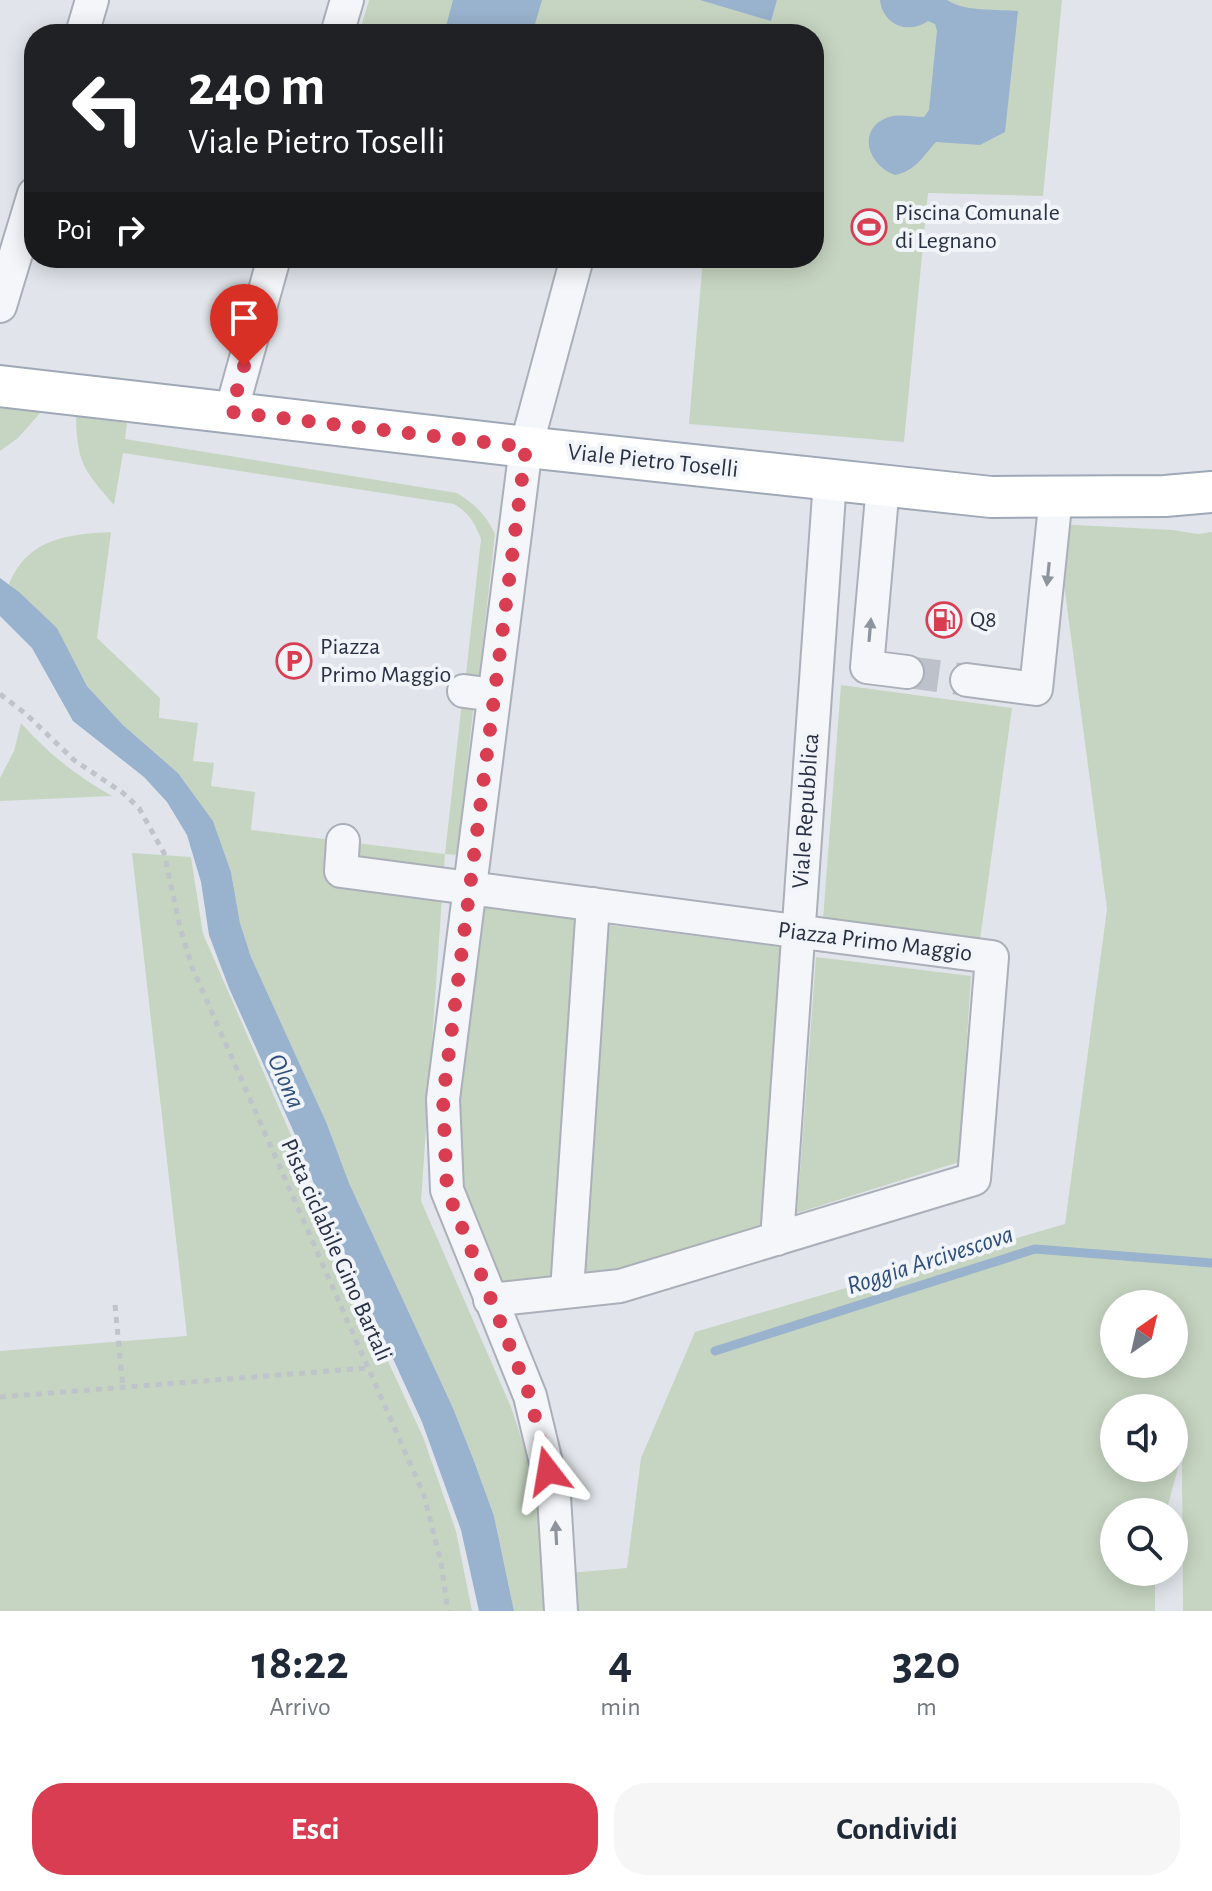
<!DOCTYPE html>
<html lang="it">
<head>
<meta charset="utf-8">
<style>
	body { margin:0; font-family:"Alegreya Sans",sans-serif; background:#f6f6f7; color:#1f2937; height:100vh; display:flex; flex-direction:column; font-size:30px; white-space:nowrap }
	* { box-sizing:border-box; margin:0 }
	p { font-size:26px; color:#747a83 }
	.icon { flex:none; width:44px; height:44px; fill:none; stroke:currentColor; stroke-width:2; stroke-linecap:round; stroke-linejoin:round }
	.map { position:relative; height:1611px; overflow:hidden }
	.side { display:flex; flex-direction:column; background:#fff; flex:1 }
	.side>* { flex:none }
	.top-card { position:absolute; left:24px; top:24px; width:800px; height:244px; border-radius:32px; box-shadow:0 4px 20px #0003; background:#202124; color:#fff; overflow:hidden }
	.needle { width:52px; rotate:34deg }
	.buttons { position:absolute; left:1100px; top:1290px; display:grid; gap:16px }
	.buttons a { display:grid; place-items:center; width:88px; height:88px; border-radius:50%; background:#fff; box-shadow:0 4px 20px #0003; font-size:40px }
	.pin { position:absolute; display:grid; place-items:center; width:68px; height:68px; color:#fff; margin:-82px -34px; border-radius:50% 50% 50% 0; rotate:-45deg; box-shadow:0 0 8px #0007 }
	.pin .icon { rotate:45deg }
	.me { position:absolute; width:88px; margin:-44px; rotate:346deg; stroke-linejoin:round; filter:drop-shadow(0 0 6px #0008) }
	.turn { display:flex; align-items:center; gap:28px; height:168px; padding:0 32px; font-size:36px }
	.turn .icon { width:104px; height:104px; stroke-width:2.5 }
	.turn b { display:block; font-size:56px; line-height:68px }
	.then { display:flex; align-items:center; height:76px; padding:0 32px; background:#0003; gap:16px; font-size:30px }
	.eta { display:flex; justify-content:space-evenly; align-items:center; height:136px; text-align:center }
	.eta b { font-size:48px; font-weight:700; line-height:56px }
	.cta { display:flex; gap:16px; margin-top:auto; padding:16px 32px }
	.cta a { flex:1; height:92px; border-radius:32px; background:#d83d52; color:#fff; font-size:32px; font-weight:700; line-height:92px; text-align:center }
	.cta a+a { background:#f6f6f7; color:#1f2937 }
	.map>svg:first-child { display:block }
	.green { fill:#c6d5c1; fill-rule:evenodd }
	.water { fill:#99b2cd }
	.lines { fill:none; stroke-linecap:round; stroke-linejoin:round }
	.stream { stroke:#99b2cd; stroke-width:9 }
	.minor-tunnel { stroke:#bcc1ca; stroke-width:32; stroke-dasharray:32 16; stroke-linecap:butt }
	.minor-casing { stroke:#aaafb9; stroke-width:36 }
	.major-casing { stroke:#9fa8b7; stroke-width:44 }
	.path { stroke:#bfc3ca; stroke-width:5; stroke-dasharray:6 6; stroke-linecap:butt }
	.minor { stroke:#f4f6f9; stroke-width:32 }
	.major { stroke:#fff; stroke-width:40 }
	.oneway { fill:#8e949e }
	.route { stroke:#d83d52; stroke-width:14; stroke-dasharray:0 25.2 }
	.labels { text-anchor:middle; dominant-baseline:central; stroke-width:8; stroke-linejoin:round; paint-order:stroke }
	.poi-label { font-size:24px; fill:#283144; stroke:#f1f4f8; text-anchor:start }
	.street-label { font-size:24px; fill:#283144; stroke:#f1f4f8 }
	.water-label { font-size:26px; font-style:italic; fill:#2f4f7b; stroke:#f1f4f8 }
</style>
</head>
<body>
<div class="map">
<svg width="1212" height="1611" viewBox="0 0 1212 1611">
	<rect width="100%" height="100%" fill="#e1e5eb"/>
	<path class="green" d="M369,0H1062L1043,196L928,193L904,442L689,424L703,258H814V34H359Z
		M0,407L41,412L18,438L0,451Z
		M76,416L127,423L125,439L457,493C475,504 486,515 495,534L478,686L465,683L481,539C475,523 469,513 454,504L123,453L114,505C84,470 77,464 76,416Z
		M1056,524L1173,530L1198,534L1212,532V1611H1183L1182,1464L1186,1439L1166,1512H1114V1572H1155V1611H571L569,1573L627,1568L641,1458L695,1332L1065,1224L1107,909ZM1114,1304H1174V1364H1114ZM1114,1408H1174V1468H1114Z
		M111,532L97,638L160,698L159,718L198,723L193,761L214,763L211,786L255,792L251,830L445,854L462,701L474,703L457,855L445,854L421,1201L511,1407L539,1491L551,1611H514L494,1516L474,1461L453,1408L349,1183L327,1124L251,957L240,923L231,872L213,821L178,773L123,725L87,686L57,628L9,584C27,539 67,534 111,532Z
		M841,685L1012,708L980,940L823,919Z
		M21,723C50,755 74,774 112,796L0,801V778L14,751Z
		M132,853L191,857L203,934L298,1151L313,1199L423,1437L456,1531L472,1611H0V1351L187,1336Z
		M482,900L582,915L558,1280L498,1290L462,1190L455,1104Z
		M609,925L782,947L764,1228L619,1271L581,1274Z
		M816,957L971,976L959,1162L797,1213Z"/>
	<path class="water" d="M453,0H542L532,34H444Z
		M700,0H777L771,21Z
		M880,0H947C964,12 997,9 1018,11L1005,132L980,145L936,142C922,157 917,170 895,175C869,166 856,131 886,118C898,113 911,117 924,117L929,110L937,31L935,24L928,21C908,35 883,25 880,0Z
		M0,578L19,592L57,628L87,686L123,725L178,773L213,821L231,872L240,923L251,957L327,1124L349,1183L453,1408L474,1461L494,1516L514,1611H479L461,1530L422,1422L319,1197L296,1137L229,988L209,935L201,882L187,835L167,802L144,777L73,721L32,648L0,616Z"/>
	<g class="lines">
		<path class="stream" d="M715,1351L1035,1249L1212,1263"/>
		<path class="minor-tunnel" d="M907,672L967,680"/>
		<defs>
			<path id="minor" d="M82,34L92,0
				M337,34L347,0
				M0,306L34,194
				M231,412L274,258
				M883,485L867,667L907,672
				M967,680L1036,689L1056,496
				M464,691L494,695
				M343,841L341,871L992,957L974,1179L620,1286L490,1300
				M777,1239L830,480
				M567,1291L593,904
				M561,1611L554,1496L530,1396L447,1190L443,1099L526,447L577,258"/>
			<path id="major" d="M0,386L526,447L991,497L1165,496L1212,492"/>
		</defs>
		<use href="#minor" class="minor-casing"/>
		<use href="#major" class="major-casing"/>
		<path class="path" d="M0,694L26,714L74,760L123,793L139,808L164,853L180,927L192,967L424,1495L441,1563L448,1611
			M115,1305L123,1388
			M0,1397L367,1368"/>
		<use href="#minor" class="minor"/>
		<use href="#major" class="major"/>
	</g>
	<defs><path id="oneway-solid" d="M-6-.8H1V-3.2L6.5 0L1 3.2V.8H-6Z" transform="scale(2)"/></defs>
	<g class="oneway">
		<use href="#oneway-solid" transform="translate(1048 574) rotate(96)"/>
		<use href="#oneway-solid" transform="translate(870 630) rotate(-85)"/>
		<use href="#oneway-solid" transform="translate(556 1533) rotate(-93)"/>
	</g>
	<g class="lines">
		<path class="route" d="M244,366L231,412L526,447L443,1099L447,1190L530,1396L548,1471"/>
	</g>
	<defs>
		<symbol id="stadium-ring" viewBox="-11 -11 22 22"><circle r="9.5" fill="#f1f4f8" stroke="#d83d52" stroke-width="1.5"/><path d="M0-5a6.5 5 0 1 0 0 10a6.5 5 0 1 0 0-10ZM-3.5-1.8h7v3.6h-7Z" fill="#d83d52"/></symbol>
		<symbol id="fuel-ring" viewBox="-11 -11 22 22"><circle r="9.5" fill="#f1f4f8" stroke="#d83d52" stroke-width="1.5"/><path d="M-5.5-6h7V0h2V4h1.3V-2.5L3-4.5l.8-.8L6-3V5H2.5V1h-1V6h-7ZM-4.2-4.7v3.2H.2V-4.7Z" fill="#d83d52"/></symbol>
		<symbol id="parking-ring" viewBox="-11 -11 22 22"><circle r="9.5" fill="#f1f4f8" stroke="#d83d52" stroke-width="1.5"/><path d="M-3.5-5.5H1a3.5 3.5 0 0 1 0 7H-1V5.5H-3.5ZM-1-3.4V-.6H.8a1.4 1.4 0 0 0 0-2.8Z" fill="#d83d52"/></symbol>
	</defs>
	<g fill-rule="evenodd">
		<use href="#stadium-ring" x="849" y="207" width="40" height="40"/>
		<use href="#fuel-ring" x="924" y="600" width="40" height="40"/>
		<use href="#parking-ring" x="274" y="641" width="40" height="40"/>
	</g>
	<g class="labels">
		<g class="poi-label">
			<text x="895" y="213">Piscina Comunale<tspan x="895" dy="28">di Legnano</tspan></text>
			<text x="970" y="620">Q8</text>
			<text x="320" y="647">Piazza<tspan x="320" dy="28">Primo Maggio</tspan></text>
		</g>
		<g class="street-label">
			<text transform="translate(653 461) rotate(6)">Viale Pietro Toselli</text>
			<text transform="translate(806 811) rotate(-86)">Viale Repubblica</text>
			<text transform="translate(875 942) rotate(7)">Piazza Primo Maggio</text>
			<text transform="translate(336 1250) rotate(66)">Pista ciclabile Gino Bartali</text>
		</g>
		<g class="water-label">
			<text transform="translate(286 1081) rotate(66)">Olona</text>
			<text transform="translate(930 1260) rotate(-18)">Roggia Arcivescova</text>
		</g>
	</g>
</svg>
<div class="buttons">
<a><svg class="needle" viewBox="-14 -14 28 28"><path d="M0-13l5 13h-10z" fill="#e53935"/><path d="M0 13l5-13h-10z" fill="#747a83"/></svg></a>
<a><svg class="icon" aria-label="sound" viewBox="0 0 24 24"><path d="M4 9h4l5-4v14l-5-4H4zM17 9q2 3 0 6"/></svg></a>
<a><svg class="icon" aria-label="search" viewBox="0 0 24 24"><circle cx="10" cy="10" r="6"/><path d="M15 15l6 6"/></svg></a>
</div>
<div class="pin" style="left:244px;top:366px;background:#d93025"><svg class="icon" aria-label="arrive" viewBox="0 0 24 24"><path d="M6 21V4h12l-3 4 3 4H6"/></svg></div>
<svg class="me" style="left:548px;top:1471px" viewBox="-20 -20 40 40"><path d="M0-17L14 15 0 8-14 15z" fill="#d83d52" stroke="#fff" stroke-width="4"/></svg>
<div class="top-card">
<div class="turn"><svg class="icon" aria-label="left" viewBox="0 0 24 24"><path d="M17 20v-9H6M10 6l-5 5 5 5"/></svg><div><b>240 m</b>Viale Pietro Toselli</div></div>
<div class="then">Poi<svg class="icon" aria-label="right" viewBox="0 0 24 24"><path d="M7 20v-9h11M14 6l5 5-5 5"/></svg></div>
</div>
</div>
<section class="side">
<div class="eta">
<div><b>18:22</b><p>Arrivo</p></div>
<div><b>4</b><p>min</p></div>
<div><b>320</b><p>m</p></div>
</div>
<div class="cta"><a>Esci</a><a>Condividi</a></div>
</section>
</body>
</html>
